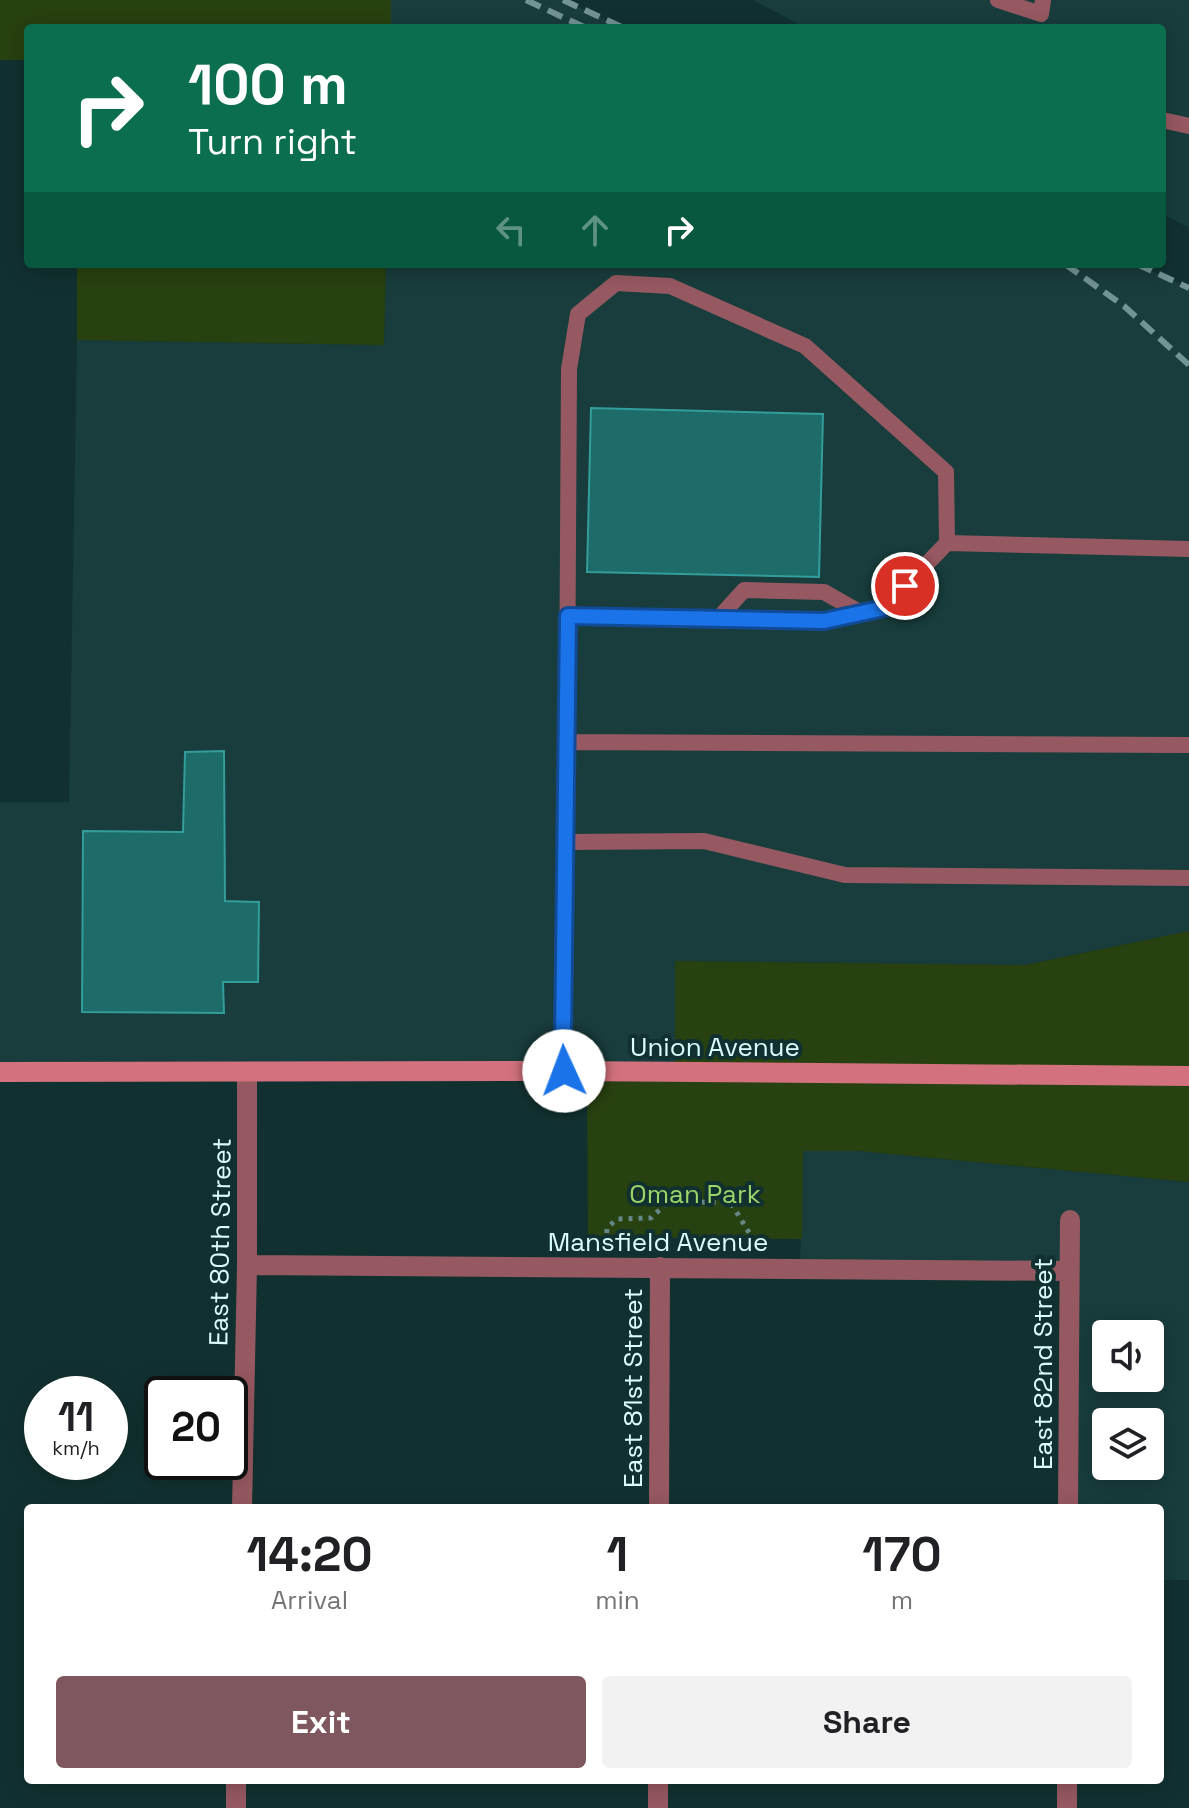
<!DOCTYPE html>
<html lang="en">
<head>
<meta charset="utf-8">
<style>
	body { margin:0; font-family:"Space Grotesk",sans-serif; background:#f2f2f2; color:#202124; height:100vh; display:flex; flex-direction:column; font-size:30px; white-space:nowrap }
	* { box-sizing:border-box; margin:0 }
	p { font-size:26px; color:#757577 }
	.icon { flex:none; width:44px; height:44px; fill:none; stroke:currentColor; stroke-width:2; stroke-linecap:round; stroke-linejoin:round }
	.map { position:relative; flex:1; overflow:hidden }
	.drawer { position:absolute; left:24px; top:1504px; width:1140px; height:280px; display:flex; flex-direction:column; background:#fff; border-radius:8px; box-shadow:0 4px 20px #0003 }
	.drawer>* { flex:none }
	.banner { position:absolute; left:24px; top:24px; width:1142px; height:244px; border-radius:8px; box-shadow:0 4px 20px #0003; background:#0b6e4f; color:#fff; overflow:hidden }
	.tools { position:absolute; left:1092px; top:1320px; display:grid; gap:16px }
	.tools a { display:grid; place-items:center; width:72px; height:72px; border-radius:8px; background:#fff; box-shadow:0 4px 20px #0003; font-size:40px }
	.speed { position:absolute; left:24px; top:1376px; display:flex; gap:16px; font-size:40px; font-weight:700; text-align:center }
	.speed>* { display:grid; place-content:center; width:104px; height:104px; border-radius:50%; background:#fff; box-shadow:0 4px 20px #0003; line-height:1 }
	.speed small { font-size:20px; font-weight:400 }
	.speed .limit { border:4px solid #111; border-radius:12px; background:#fff; color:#111 }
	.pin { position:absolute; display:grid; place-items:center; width:68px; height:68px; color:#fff; margin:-34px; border:4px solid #fff; border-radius:50%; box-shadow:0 2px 8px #0007 }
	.me { position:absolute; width:88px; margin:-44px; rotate:358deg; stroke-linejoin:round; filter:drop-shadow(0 0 6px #0008) }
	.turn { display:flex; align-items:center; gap:28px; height:168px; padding:0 32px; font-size:36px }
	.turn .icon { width:104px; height:104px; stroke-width:2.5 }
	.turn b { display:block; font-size:56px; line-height:68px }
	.lanes { display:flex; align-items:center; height:76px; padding:0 32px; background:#0003; justify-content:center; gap:40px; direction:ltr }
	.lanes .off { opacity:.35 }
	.eta { display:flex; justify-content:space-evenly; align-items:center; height:136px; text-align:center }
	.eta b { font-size:48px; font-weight:600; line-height:56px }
	.primary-button { display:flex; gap:16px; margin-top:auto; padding:16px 32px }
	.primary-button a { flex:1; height:92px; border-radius:8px; background:#7f575e; color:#fff; font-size:32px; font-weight:600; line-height:92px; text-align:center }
	.primary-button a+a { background:#f2f2f2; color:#202124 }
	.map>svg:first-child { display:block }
	.built { fill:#183d3c; fill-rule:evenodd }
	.green { fill:#284110 }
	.building { fill:#1e6c6a; stroke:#329d9a; stroke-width:2 }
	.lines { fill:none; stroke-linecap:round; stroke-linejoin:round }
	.path { stroke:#658785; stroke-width:5; stroke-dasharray:4 6; stroke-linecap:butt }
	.service { stroke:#975961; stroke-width:16 }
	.minor { stroke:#975961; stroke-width:20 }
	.secondary { stroke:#d3717e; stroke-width:20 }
	.rail { stroke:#729493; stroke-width:6; stroke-dasharray:16 8; stroke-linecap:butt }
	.route-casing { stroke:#114b97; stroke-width:20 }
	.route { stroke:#1a73e8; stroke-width:14 }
	.labels { text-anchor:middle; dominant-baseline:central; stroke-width:8; stroke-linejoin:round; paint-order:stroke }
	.street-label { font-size:26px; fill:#d9fefc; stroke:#113130 }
	.park-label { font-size:26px; fill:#9bd569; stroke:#113130 }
</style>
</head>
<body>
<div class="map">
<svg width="1189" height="1808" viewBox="0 0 1189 1808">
	<rect width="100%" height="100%" fill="#113130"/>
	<path class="built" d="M391,0H563L624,28H391Z
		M753,0H1189V228L1162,214V28H806Z
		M386,264H1137L1189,288V931L1025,965L675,961V1073L0,1072V802H69L77,340L384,345Z
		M803,1151H859L1189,1182V1580H1160V1508H1068L1069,1271L800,1269ZM1106,1334H1150V1378H1106ZM1106,1422H1150V1466H1106Z"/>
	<path class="green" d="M0,0H391V28H28V60H0Z
		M77,264H386L384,345L77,340Z
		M1189,931V1182L859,1151H803L802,1239L588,1237L587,1073L675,1072V961L1025,965Z"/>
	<path class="building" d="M591,408L823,414L819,577L587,572Z
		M224,751L225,901L259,902L258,982H223L224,1013L82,1012L83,831L183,832L185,752Z"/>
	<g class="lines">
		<path class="path" d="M606,1243L607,1228L617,1219L651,1218L669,1201L731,1203L756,1244"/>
		<path class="service" d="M998,0L1041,14L1043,0
			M1162,120L1189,126
			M568,616L824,621L884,608L947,543
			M717,620L744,590L824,592L861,613
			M567,742L1189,745
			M566,842L704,841L845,875L1189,878
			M564,1071L563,1041L566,884L569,369L578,314L616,283L670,286L805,346L946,472L947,543L1189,549"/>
		<path class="minor" d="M247,1265L1069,1271
			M242,1508L247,1265V1073
			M659,1508L660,1267
			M1068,1508L1070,1220
			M236,1808V1780
			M658,1808V1780
			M1067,1808V1780"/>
		<path class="secondary" d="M0,1072L564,1071L1189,1076"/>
		<path class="rail" d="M526,0L586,28
			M563,0L624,28
			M1065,264L1124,306L1189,365
			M1137,264L1189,288"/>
	</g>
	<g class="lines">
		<defs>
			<path id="route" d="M564,1071L563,1041L568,616L824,621L884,608L905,586"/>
		</defs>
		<use href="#route" class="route-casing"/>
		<use href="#route" class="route"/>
	</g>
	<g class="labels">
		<g class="street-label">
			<text x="715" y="1047">Union Avenue</text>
			<text transform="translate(220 1242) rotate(-89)">East 80th Street</text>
			<text x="658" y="1242">Mansfield Avenue</text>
			<text transform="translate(1043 1364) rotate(-90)">East 82nd Street</text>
			<text transform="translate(633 1388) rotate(-90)">East 81st Street</text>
		</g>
		<g class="park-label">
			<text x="695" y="1194">Oman Park</text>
		</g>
	</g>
</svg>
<div class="tools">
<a><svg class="icon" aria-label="sound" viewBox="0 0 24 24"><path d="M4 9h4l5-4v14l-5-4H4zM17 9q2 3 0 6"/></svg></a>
<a><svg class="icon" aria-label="layers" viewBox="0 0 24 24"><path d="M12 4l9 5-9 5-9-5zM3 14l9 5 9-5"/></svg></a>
</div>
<div class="speed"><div>11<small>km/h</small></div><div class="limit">20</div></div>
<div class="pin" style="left:905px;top:586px;background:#d93025"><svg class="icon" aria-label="arrive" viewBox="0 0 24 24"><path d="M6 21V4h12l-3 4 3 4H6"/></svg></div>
<svg class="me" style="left:564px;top:1071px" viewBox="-20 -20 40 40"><circle r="19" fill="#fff"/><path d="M0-13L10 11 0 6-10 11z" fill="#1a73e8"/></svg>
<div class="banner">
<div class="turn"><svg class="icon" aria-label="right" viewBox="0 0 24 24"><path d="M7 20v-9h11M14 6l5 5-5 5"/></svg><div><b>100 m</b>Turn right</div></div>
<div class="lanes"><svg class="icon off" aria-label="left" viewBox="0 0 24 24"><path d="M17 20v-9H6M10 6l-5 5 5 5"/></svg><svg class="icon off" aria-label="ahead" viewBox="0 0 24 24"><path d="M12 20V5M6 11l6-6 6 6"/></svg><svg class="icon" aria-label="right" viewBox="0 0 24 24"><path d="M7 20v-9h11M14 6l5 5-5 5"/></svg></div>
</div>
<section class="drawer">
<div class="eta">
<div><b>14:20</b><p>Arrival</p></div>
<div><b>1</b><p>min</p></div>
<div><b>170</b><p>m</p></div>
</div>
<div class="primary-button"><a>Exit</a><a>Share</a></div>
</section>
</div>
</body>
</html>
